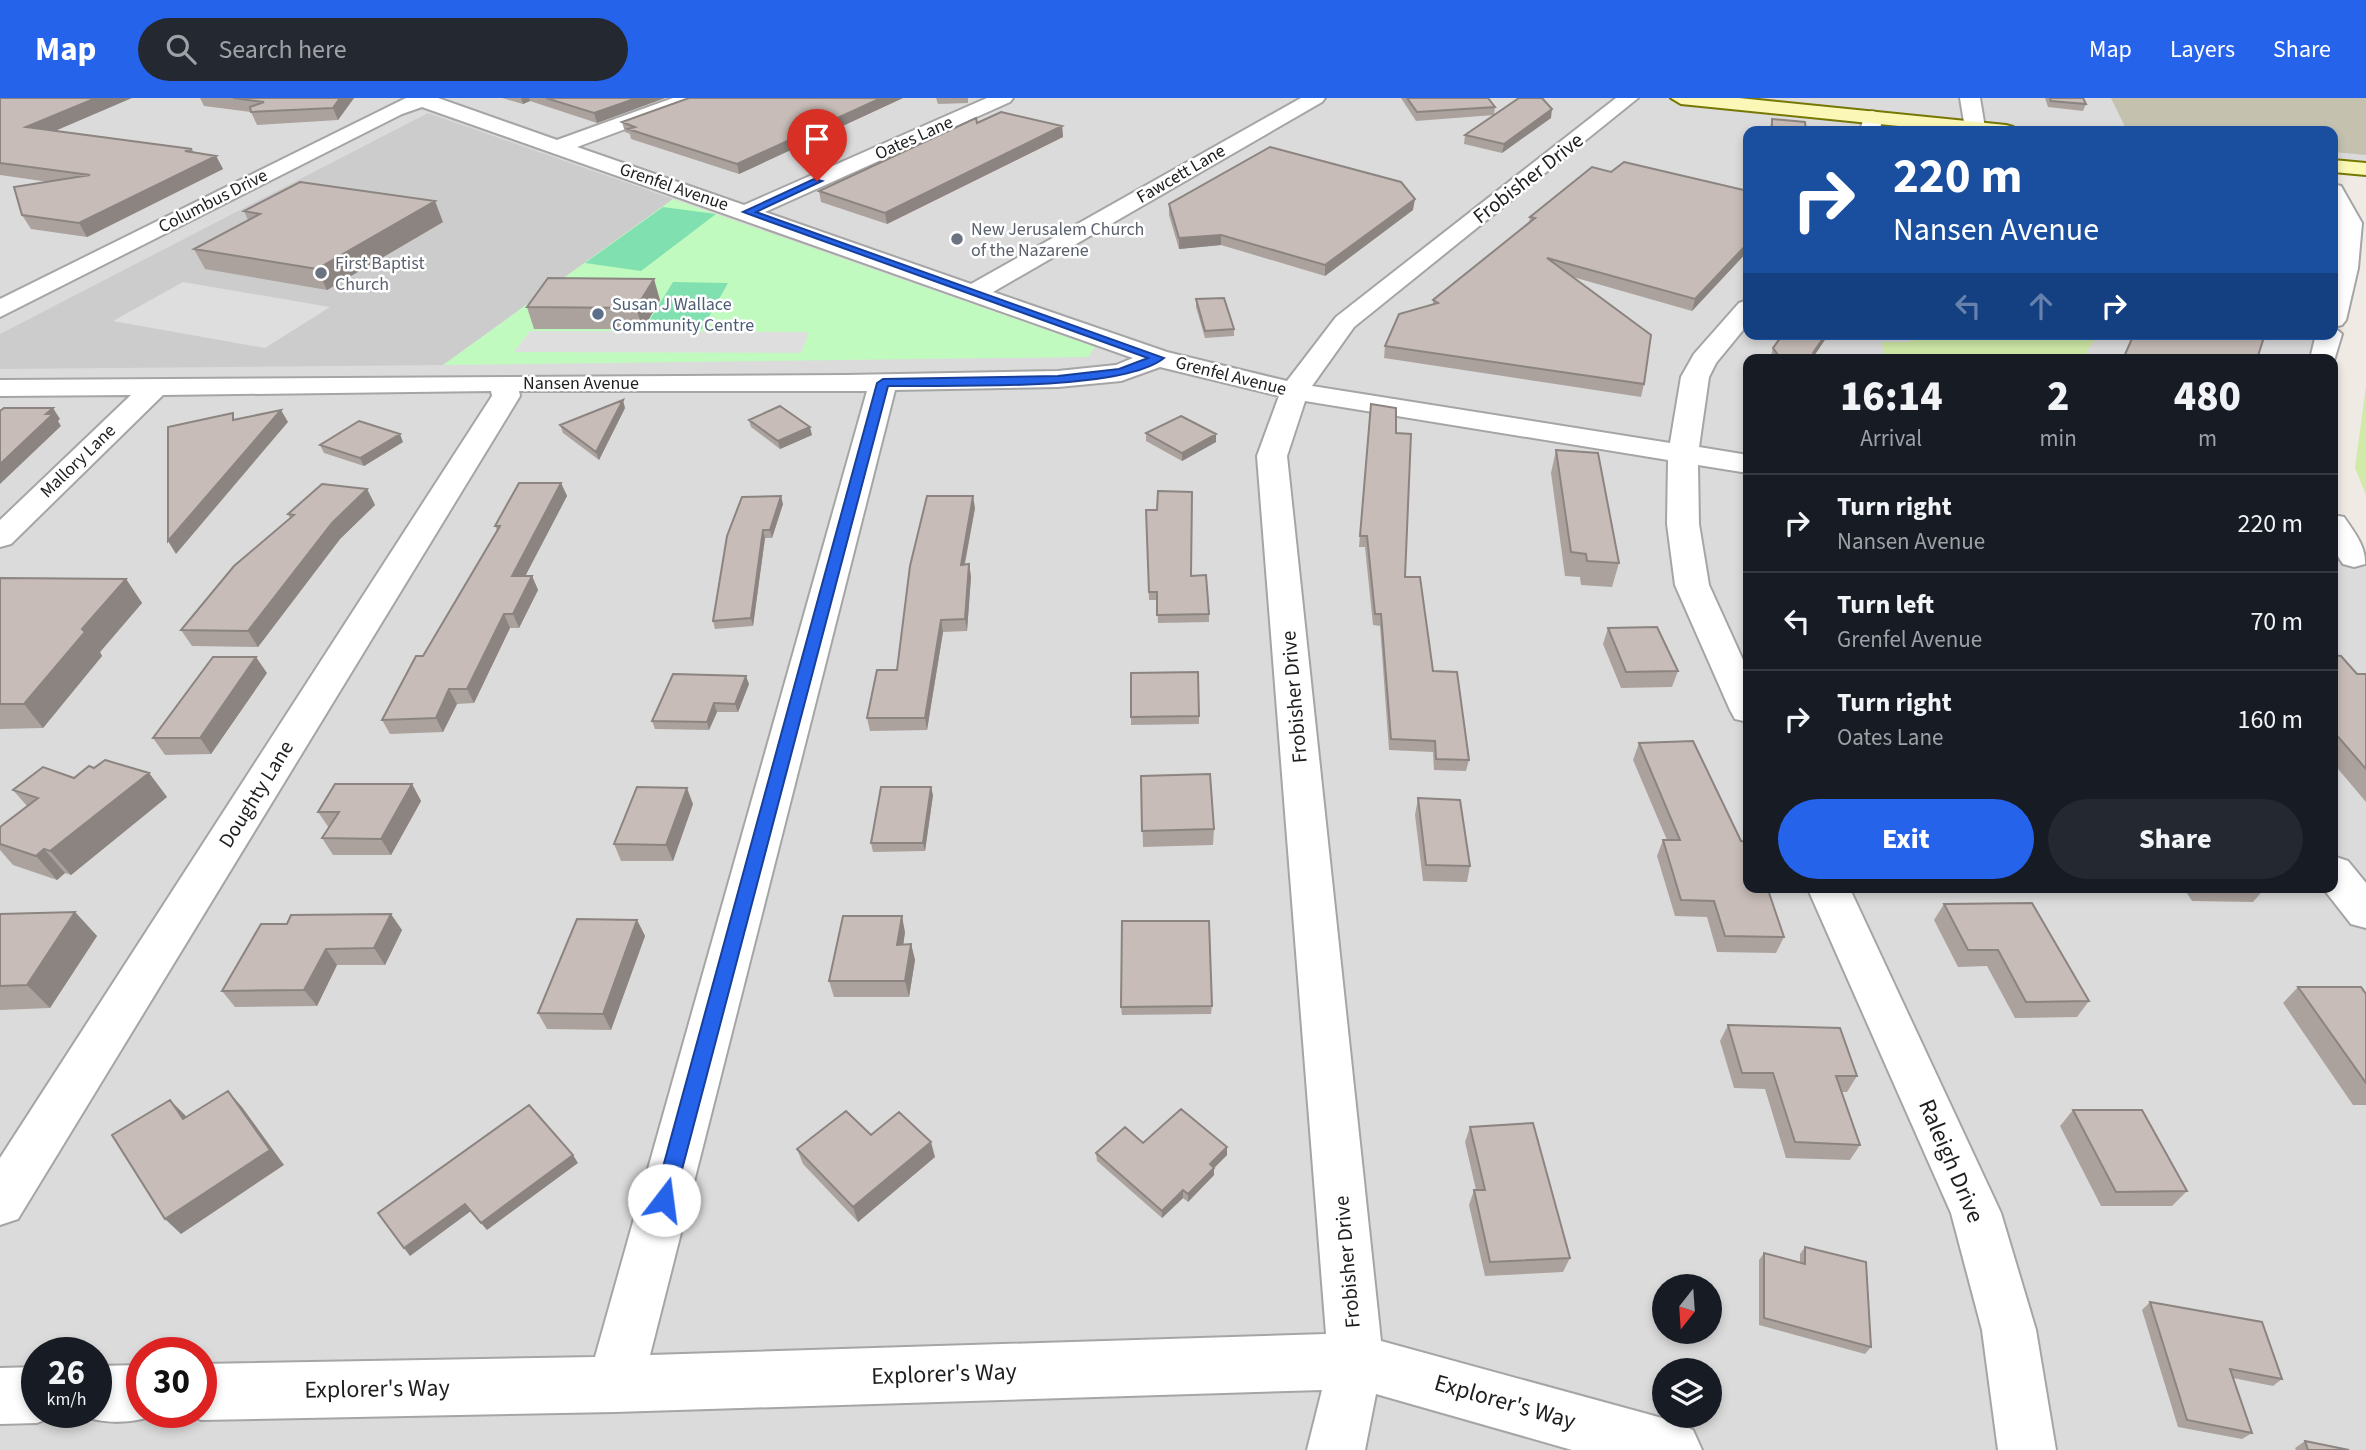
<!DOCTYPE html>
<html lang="en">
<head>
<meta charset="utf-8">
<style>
	body { margin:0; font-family:"Source Sans 3",sans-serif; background:#242831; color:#f1f3f6; height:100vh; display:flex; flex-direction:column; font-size:26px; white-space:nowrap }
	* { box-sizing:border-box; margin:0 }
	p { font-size:23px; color:#9ea1a6 }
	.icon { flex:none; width:38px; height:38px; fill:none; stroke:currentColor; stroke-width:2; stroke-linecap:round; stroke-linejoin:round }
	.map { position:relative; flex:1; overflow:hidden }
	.panel { position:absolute; left:1743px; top:256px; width:595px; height:539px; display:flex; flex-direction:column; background:#171b24; border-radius:14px; box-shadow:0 4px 10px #0003 }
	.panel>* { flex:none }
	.top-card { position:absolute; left:1743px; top:28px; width:595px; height:214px; border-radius:14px; box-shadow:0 4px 10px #0003; background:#1a4fa0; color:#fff; overflow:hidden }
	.needle { width:46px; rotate:197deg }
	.fabs { position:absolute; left:1652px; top:1176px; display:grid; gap:14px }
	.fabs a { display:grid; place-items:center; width:70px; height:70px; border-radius:50%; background:#171b24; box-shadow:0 4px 10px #0003; font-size:35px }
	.speed { position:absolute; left:21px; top:1239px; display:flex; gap:14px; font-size:35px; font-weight:700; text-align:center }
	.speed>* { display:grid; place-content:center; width:91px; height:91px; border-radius:50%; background:#171b24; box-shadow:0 4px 10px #0003; line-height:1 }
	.speed small { font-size:18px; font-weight:400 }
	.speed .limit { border:10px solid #d22; background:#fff; color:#111 }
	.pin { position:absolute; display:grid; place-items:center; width:60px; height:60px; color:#fff; margin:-72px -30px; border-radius:50% 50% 50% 0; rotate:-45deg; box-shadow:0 0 7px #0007 }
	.pin .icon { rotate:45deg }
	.me { position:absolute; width:77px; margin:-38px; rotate:15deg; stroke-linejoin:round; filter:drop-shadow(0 0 5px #0008) }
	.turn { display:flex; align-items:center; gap:24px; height:147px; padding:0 35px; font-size:32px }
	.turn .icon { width:91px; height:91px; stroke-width:2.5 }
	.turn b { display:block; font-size:49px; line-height:60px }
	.lanes { display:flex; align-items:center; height:66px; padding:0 35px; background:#0003; justify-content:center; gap:35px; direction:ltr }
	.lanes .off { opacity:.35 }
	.eta { display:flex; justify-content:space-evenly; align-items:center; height:119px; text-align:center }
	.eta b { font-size:42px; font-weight:800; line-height:49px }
	.button { display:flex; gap:14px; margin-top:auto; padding:14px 35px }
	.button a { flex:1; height:80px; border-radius:42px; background:#2563eb; color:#fff; font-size:28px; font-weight:800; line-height:80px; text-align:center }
	.button a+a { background:#242831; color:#f1f3f6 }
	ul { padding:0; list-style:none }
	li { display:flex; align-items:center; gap:21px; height:98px; padding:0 35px; border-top:2px solid #363941 }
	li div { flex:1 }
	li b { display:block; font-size:26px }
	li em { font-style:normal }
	header { display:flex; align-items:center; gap:42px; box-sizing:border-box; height:98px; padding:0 35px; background:#2563eb; color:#fff }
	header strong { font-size:33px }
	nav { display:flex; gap:38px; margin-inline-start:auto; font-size:24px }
	.search { width:490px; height:63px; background:#242831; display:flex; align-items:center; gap:18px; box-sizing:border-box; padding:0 24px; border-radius:38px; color:#9ea1a6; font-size:26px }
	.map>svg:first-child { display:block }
	.residential { fill:#dcdbdb; fill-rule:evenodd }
	.religious { fill:#ccc }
	.construction { fill:#c4c2af }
	.grass { fill:#d0eaa8 }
	.park { fill:#c1fabf }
	.pitch { fill:#80e0b0 }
	.parking { fill:#dedede }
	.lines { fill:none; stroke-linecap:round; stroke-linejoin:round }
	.street-casing { stroke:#a5a5a5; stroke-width:4 }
	.secondary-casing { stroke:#777703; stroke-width:4 }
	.street { fill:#fff; fill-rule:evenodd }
	.secondary { fill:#fbf7b6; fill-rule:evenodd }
	.wall { fill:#aba29d }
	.shaded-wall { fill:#8b8480 }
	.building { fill:#c7bcb7; stroke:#8b8480; stroke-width:2 }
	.route { fill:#2563eb; stroke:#184099; stroke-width:2 }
	.worship-dot { fill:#6b7280; stroke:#fff; stroke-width:2.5 }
	.service-dot { fill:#5c6f8a; stroke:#fff; stroke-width:2.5 }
	.labels { text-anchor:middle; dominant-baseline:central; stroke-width:5; stroke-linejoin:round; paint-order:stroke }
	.far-street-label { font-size:18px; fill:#1e1e1e; stroke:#fff }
	.far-worship-label { font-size:18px; fill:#5b616d; stroke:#fff; text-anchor:start }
	.far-service-label { font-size:18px; fill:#4e5e75; stroke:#fff; text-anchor:start }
	.street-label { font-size:21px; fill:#1e1e1e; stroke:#fff }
	.near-street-label { font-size:24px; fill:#1e1e1e; stroke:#fff }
</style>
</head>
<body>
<header>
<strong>Map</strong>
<div class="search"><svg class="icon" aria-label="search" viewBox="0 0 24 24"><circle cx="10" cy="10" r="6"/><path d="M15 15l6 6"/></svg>Search here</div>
<nav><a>Map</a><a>Layers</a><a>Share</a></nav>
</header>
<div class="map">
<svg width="2366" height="1352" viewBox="0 0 2366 1352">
	<rect width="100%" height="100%" fill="#efeae4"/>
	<path class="residential" d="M0,0H2366V71L2333,68V33H1748V236H2329L2323,261H1748V789H2333V426L2354,459L2366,461V1352H0ZM1664,1188H1710V1234H1664ZM37,1255H96V1314H37ZM142,1255H201V1314H142ZM1664,1272H1710V1318H1664Z"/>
	<path class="religious" d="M428,15L673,101L443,267L0,271V236Z"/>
	<path class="construction" d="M2111,0H2366V57L2333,54V33H2127Z"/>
	<path class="grass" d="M1908,236H2122L2096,240L2087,253L2090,261H1884L1882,244H1909Z
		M2366,288V397L2355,370Z"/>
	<path class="park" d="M673,101L1095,249L1088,259L443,267Z"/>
	<path class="pitch" d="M663,109L716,116L641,173L585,165Z
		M673,184L728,185L702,231H644Z"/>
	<path class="parking" d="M183,184L330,209L265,250L113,223Z
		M530,233L809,234L801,255L514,254Z"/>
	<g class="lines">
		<defs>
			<path id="street" d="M406,0H438L557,42L673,0H701L698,4L577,49L744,107L987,0H1013L1010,4L765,114L971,186L1301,0H1325L1322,4L993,194L1167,254L1287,283L1336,219L1616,0H1638L1354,229L1312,288L1670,345L1681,279L1694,256L1739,205L1748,202V226L1716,265L1709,279L1699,349L1748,357V375L1698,367L1699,426L1709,487L1748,573V624L1735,621L1730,612L1675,487L1667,426L1668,362L1305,303L1287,358L1381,1243L1673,1323L1693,1332L1702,1352H1572L1376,1296L1365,1352H1307L1322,1292L615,1314L201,1322L183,1314H201V1266L595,1259L867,293H519L520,298L18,1121L0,1127V1060L492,298L491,293L163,297L11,446L0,449V422L131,297L0,298V282L846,277L1058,273L1116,267L1133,260L422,9L402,16L0,219V201ZM1160,269L1279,298L1257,358L1326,1236L650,1257L895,292L1058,289L1121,283Z
				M1960,0H1980L1985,30L1983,33H1967L1965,30Z
				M1872,13L1879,15L1882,19L1880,33H1860L1865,15Z
				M2333,86L2341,88L2362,125L2358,170L2346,222L2342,227L2334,229L2342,236L2333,266V261H2310L2316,236H2333V174L2338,125L2333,114Z
				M2333,417L2344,419C2354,434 2366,448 2365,466L2354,469L2343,466C2331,450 2332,436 2333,417Z
				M2333,758L2348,763L2366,785V830L2351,826L2322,789H2333Z
				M1807,789H1849L2001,1115L2036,1232L2056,1352H1998L1982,1232L1951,1115Z
				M142,1267V1314L162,1315C134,1326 104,1327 76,1316L96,1314V1268Z
				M37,1269V1314H58L57,1317L37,1325L0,1326V1270Z"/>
			<path id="secondary" d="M1671,0H1739L2006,27L2013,29L2016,33H1948L1681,6Z
				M2333,62L2366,65V77L2333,74Z"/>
		</defs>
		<use href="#street" class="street-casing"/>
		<use href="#secondary" class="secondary-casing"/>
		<use href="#street" class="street"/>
		<use href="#secondary" class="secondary"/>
	</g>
	<path class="wall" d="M0,0L55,33L192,51L194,55L216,58L223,71L87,139L31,131L22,117L49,84L0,77Z
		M200,0H354L338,22L257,27L251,14L204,8Z
		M502,0H665L597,25L530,3L523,6Z
		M689,0H903L739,76L631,41L630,36L625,34L622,24Z
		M936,0H968V5L938,6Z
		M1401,0H1488L1495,9L1494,17L1551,20L1502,55L1464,46L1465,37L1494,17L1416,23Z
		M2045,0H2083L2086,6L2083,13L2048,9Z
		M1772,21L1806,33H1769Z
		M1062,28L1063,39L887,126L821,104L819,93Z
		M1611,74L1748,93V153L1692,213L1573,179L1644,286L1641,299L1384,260L1385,248L1433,207V202L1529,125L1530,119Z
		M1169,106L1413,112L1325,178L1221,147L1179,151L1169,117Z
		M244,113L443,124L327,192L205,171L194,151L248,122Z
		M1196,201L1234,231V238L1205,240L1196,209Z
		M660,202L643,231H534L527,209Z
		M1773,250L1814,257L1817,261H1770Z
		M1371,306L1396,335L1405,479L1433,573L1469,662L1466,673L1434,672L1433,654L1389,652L1380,528L1373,527L1365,449H1359Z
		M625,310L599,362L563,335L560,327Z
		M749,322L812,337L780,351L751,329Z
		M1146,335L1216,336V344L1182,363L1146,343Z
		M403,344L364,368L324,355L320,347Z
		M1556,352L1619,465L1612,489L1581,487L1580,479L1565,478L1551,375Z
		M561,385L567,398L525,478H532L538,492L519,530H510L474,605L457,606L443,634L390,636L382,622L423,558L497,432L495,428Z
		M367,391L375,407L340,441L258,549L192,548L181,532L290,420L288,416Z
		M783,406L772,440H765L753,528L715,531L713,523L727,438Z
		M975,410L965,466H969L971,479L967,533L943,534L927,632L870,633L867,620L897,572Z
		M1146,412L1191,478L1209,516V524L1158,525L1157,502H1149Z
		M0,480L126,481L142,505L100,554L102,558L43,630L0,631Z
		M1608,530L1678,573L1672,589L1621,590L1603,546Z
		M2333,557L2357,576H2366V704L2333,665Z
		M267,575L211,656L165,657L153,640Z
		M1131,575L1199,618V626L1131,627Z
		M749,586L738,614H717L709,632L655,631L652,623Z
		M1639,645L1784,839L1776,855L1717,854L1707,819L1675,818L1657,758L1663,742H1667L1633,662Z
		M94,670L149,675L167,699L71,777L65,775L57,782L13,767L0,752V729L27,708L13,692L74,680Z
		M1141,678L1214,731L1213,747L1143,749Z
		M412,686L421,703L391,757H333L322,740L329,730L318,714Z
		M933,697L925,753L873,754L871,745Z
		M1418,700L1470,768L1467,784L1423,783L1415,717Z
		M693,706L673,763H621L614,746Z
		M2183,789H2266L2253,804L2192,803Z
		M1944,806L2089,903L2077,919L2015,920L1987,868L1958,869L1934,822Z
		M75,814L97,838L50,910L0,912V816Z
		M637,822L645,838L611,932L547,931L538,915Z
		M261,826L402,832L385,867H337L317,908L235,909L222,893Z
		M905,834L903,847L911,846L915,862L909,899H834L829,883Z
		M2298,889L2366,896V1007H2353L2283,905Z
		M1212,908L1211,916L1122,917L1121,909Z
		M1728,927L1857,978L1847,994H1841L1860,1047L1850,1062L1786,1060L1765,991L1734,990L1720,943Z
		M2073,1012L2187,1093L2172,1108H2101L2060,1028Z
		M1470,1029L1570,1160L1563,1174L1485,1178L1469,1107L1474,1092H1476L1465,1044Z
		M871,1037L935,1059L858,1124L803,1066L797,1051Z
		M1143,1045L1227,1049V1057L1214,1070V1077L1188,1104L1183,1100L1162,1120L1097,1063L1096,1055Z
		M1805,1149L1871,1249L1865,1256L1759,1227V1162L1764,1155L1800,1164V1156Z
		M2150,1204L2282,1281L2273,1288L2233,1280L2252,1335L2242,1341L2178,1329L2142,1212Z
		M2305,1343L2349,1352H2296L2295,1350Z"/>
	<path class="shaded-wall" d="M96,0H132L34,42L26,29Z
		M340,0H354L338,22L333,10Z
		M521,0H529L530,3L523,6Z
		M637,0H665L597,25L594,15Z
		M881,0H903L739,76L737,66Z
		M1552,11L1551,20L1502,55L1504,46Z
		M1062,28L1063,39L887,126L885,115Z
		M216,58L223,71L87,139L79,125Z
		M1415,101L1413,112L1325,178V167Z
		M435,103L443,124L327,192L317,171Z
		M1221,137V147L1179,151V140Z
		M1748,145V153L1692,213L1695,201Z
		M654,181L660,202L643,231L636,210Z
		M1826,236H1829L1812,261L1813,255Z
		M623,302L625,310L599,362L596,354Z
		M53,310L60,321L58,323L61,328L0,386V366Z
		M281,312L288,324L176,456L168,443Z
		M810,329L812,337L780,351L778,343Z
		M400,336L403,344L364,368L360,360Z
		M1216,336V344L1182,363V355Z
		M561,385L567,398L518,492L512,478Z
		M367,391L375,407L340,441L258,549L248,533L332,425Z
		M781,398L783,406L772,440L770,432Z
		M973,398L975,410L962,479L961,467Z
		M763,432L765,440L753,528L751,520Z
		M969,466L971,479L967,533L965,521Z
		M532,478L538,492L519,530L513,516Z
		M126,481L142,505L100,554L102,558L43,630L24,606L82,531Z
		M504,516L510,530L474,605L467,591Z
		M941,522L943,534L927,632L925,620Z
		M256,559L267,575L211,656L200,640Z
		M746,578L749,586L738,614L735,606Z
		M449,591L457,606L443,634L436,620Z
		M714,605L717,614L709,632L707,624Z
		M149,675L167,699L71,777L50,753Z
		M412,686L421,703L391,757L381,741Z
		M931,689L933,697L925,753L923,745Z
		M687,690L693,706L673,763L666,747Z
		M44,751L65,775L57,782L36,758Z
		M75,814L97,838L50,910L27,887Z
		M391,816L402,832L385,867L374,850Z
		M902,818L905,834L901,863L897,847Z
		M637,822L645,838L611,932L603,916Z
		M911,846L915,862L909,899L905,883Z
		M326,851L337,867L317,908L304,892Z
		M228,993L242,1009L284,1067L181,1136L165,1121Z
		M170,1002L185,1017L198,1037L183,1021Z
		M931,1044L935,1059L858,1124L853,1109Z
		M1227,1049V1057L1210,1074V1066Z
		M573,1057L578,1065L487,1132L481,1125Z
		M1214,1070V1077L1188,1104V1096Z
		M1183,1092V1100L1162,1120V1113Z
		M465,1106L471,1113L410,1158L404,1150Z"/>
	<path class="building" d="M0,0H96L26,29L192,51L185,53L216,58L79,125L22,117L14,89L90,77L0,65Z
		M233,0H340L333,10L251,14L250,9L264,4Z
		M546,0H637L594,15Z
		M689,0H881L737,66L628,31L635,29L622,24Z
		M1407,0H1488L1495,9L1417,14Z
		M1519,0H1542L1552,11L1504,46L1465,37Z
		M2050,0H2083L2086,6L2051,3Z
		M1001,14L1062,28L885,115L819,93L976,20L977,25Z
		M1772,21L1805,24L1806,33H1772Z
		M1270,49L1401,84L1415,101L1325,167L1221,137L1179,140L1169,106Z
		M1624,64L1748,93V145L1695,201L1547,160L1651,237L1644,286L1385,248L1399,216L1438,205L1433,202L1535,120L1530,119L1592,69L1611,74Z
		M300,84L435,103L317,171L194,151L260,116L244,113Z
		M548,180L654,181L636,210L527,209Z
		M1224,200L1234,231L1205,233L1196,201Z
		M1783,236H1826L1813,255L1817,261H1781L1773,250Z
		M2134,236H2265L2257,261H2123Z
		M623,302L596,354L560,327Z
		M1371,306L1396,310V335L1411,336L1405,479H1420L1433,573L1457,574L1469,662L1436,661L1435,643L1391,641L1381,516H1375L1367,438H1360Z
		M780,308L810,329L778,343L749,322Z
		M4,310H53L46,316H53L0,366V313Z
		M281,312L168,443V329L233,315V322Z
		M1181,318L1216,336L1182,355L1146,335Z
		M359,323L400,336L360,360L320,347Z
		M1556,352L1598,355L1619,465L1587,463L1586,456L1571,454Z
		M519,385H561L512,478H532L513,516H504L467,591H449L436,620L382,622L416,558H423L500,428H495Z
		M322,386L367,391L332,425L248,533L181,532L234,468L294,417L288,416Z
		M1158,393L1192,394L1191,478L1206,477L1209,516L1157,517V494H1149L1146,412H1157Z
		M781,398L770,432H763L751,520L713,523L727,438L742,399Z
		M927,398H973L961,467L969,466L965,521L941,522L925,620H867L877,572H897L910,468Z
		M0,480L126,481L82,531L85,534L24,606H0Z
		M1657,529L1678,573L1626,574L1608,530Z
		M2333,557L2341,558L2357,576H2366V671L2333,633Z
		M213,559H256L200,640H153Z
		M1198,574L1199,618L1131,619V575Z
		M673,576L746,578L735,606L714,605L707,624L652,623Z
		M1693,643L1741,743L1748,744V789H1767L1784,839L1725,838L1714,803L1681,802L1663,742H1680L1639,645Z
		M105,662L149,675L50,753L44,751L36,758L0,746V729L38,700L13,692L43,669L74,680L89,668L94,670Z
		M1210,676L1214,731L1142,733L1141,678Z
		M335,686H412L381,741L322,740L339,714H318Z
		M637,689L687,690L666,747L614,746Z
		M881,689H931L923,745H871Z
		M1418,700L1460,702L1470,768L1426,767Z
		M2032,805L2089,903L2026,904L1998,852H1968L1944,806Z
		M75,814L27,887L0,888V816Z
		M391,816L374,850L326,851L304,892L222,893L261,826H287L291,817Z
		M843,818H902L897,847L911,846L905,883H829Z
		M577,821L637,822L603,916L538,915Z
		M1122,823H1209L1212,908L1121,909Z
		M2298,889H2361L2366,896V985Z
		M1728,927L1840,930L1857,978H1836L1860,1047L1795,1044L1773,975H1742Z
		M228,993L270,1052L165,1121L112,1037L170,1002L183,1021Z
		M529,1007L573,1057L481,1125L465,1106L404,1150L378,1115Z
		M1181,1011L1227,1049L1210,1066L1214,1070L1188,1096L1183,1092L1162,1113L1096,1055L1125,1029L1143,1045Z
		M2073,1012H2142L2187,1093L2116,1094Z
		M846,1013L871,1037L899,1014L931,1044L853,1109L797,1051Z
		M1533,1025L1570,1160L1490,1164L1474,1092H1485L1470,1029Z
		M1805,1149L1866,1164L1871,1249L1764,1220V1155L1805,1166Z
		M2150,1204L2262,1224L2282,1281L2230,1271L2252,1335L2187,1322Z
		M2305,1343L2349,1352H2308Z"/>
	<path class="route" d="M814,81L822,83L756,114L1164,260C1122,294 946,287 888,288L674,1102L671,1109L664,1112L657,1109L654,1102L877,285L883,281L1058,278L1119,271L1148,260L743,114Z"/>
	<g class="worship-dot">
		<circle cx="957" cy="141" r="7"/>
		<circle cx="321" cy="175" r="7"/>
	</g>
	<circle class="service-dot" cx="598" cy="216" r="7"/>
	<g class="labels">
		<g class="far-street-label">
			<text transform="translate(914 40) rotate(-24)">Oates Lane</text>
			<text transform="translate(1181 76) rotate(-30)">Fawcett Lane</text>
			<text transform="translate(674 89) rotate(19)">Grenfel Avenue</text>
			<text transform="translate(213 103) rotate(-27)">Columbus Drive</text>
			<text transform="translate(1231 278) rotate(14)">Grenfel Avenue</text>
			<text x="581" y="285">Nansen Avenue</text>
			<text transform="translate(78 363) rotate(-44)">Mallory Lane</text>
		</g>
		<g class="far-worship-label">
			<text x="971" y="131">New Jerusalem Church<tspan x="971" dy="21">of the Nazarene</tspan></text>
			<text x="335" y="165">First Baptist<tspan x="335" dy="21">Church</tspan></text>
		</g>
		<g class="far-service-label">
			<text x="612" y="206">Susan J Wallace<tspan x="612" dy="21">Community Centre</tspan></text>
		</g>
		<g class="street-label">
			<text transform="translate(1528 80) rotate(-38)">Frobisher Drive</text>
			<text transform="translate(1294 599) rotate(-95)">Frobisher Drive</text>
			<text transform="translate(256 696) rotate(-58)">Doughty Lane</text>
			<text transform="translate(1347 1164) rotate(-95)">Frobisher Drive</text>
		</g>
		<g class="near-street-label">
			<text transform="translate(1951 1063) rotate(67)">Raleigh Drive</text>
			<text transform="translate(944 1276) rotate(-2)">Explorer's Way</text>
			<text transform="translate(377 1291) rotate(-1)">Explorer's Way</text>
			<text transform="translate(1505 1304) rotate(16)">Explorer's Way</text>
		</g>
	</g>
</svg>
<div class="fabs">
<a><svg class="needle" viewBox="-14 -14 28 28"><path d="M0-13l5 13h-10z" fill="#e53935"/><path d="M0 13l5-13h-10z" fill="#9ea1a6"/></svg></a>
<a><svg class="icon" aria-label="layers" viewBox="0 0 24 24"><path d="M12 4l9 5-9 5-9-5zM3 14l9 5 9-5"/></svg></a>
</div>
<div class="speed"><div>26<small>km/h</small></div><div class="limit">30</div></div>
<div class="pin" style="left:817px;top:83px;background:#d93025"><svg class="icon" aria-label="arrive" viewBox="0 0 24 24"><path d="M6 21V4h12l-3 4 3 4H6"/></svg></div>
<svg class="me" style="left:664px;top:1102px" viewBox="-20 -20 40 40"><circle r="19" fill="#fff"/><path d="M0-13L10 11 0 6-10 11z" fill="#2563eb"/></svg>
<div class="top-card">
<div class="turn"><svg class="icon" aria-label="right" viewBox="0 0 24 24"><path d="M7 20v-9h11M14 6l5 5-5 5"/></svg><div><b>220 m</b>Nansen Avenue</div></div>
<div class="lanes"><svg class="icon off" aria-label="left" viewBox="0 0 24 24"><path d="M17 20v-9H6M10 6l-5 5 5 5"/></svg><svg class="icon off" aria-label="ahead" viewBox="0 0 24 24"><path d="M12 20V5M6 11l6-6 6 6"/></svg><svg class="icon" aria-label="right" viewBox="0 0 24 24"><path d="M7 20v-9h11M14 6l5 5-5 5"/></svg></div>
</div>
<section class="panel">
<div class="eta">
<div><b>16:14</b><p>Arrival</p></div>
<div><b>2</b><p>min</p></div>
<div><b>480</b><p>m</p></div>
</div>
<ul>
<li><svg class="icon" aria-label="right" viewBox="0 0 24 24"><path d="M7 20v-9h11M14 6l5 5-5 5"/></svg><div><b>Turn right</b><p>Nansen Avenue</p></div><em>220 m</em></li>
<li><svg class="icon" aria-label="left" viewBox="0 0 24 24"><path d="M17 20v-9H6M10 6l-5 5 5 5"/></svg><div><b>Turn left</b><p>Grenfel Avenue</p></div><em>70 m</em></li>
<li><svg class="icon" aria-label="right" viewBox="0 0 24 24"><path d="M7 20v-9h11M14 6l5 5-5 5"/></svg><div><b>Turn right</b><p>Oates Lane</p></div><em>160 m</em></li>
</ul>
<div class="button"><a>Exit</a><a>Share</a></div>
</section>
</div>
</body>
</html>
